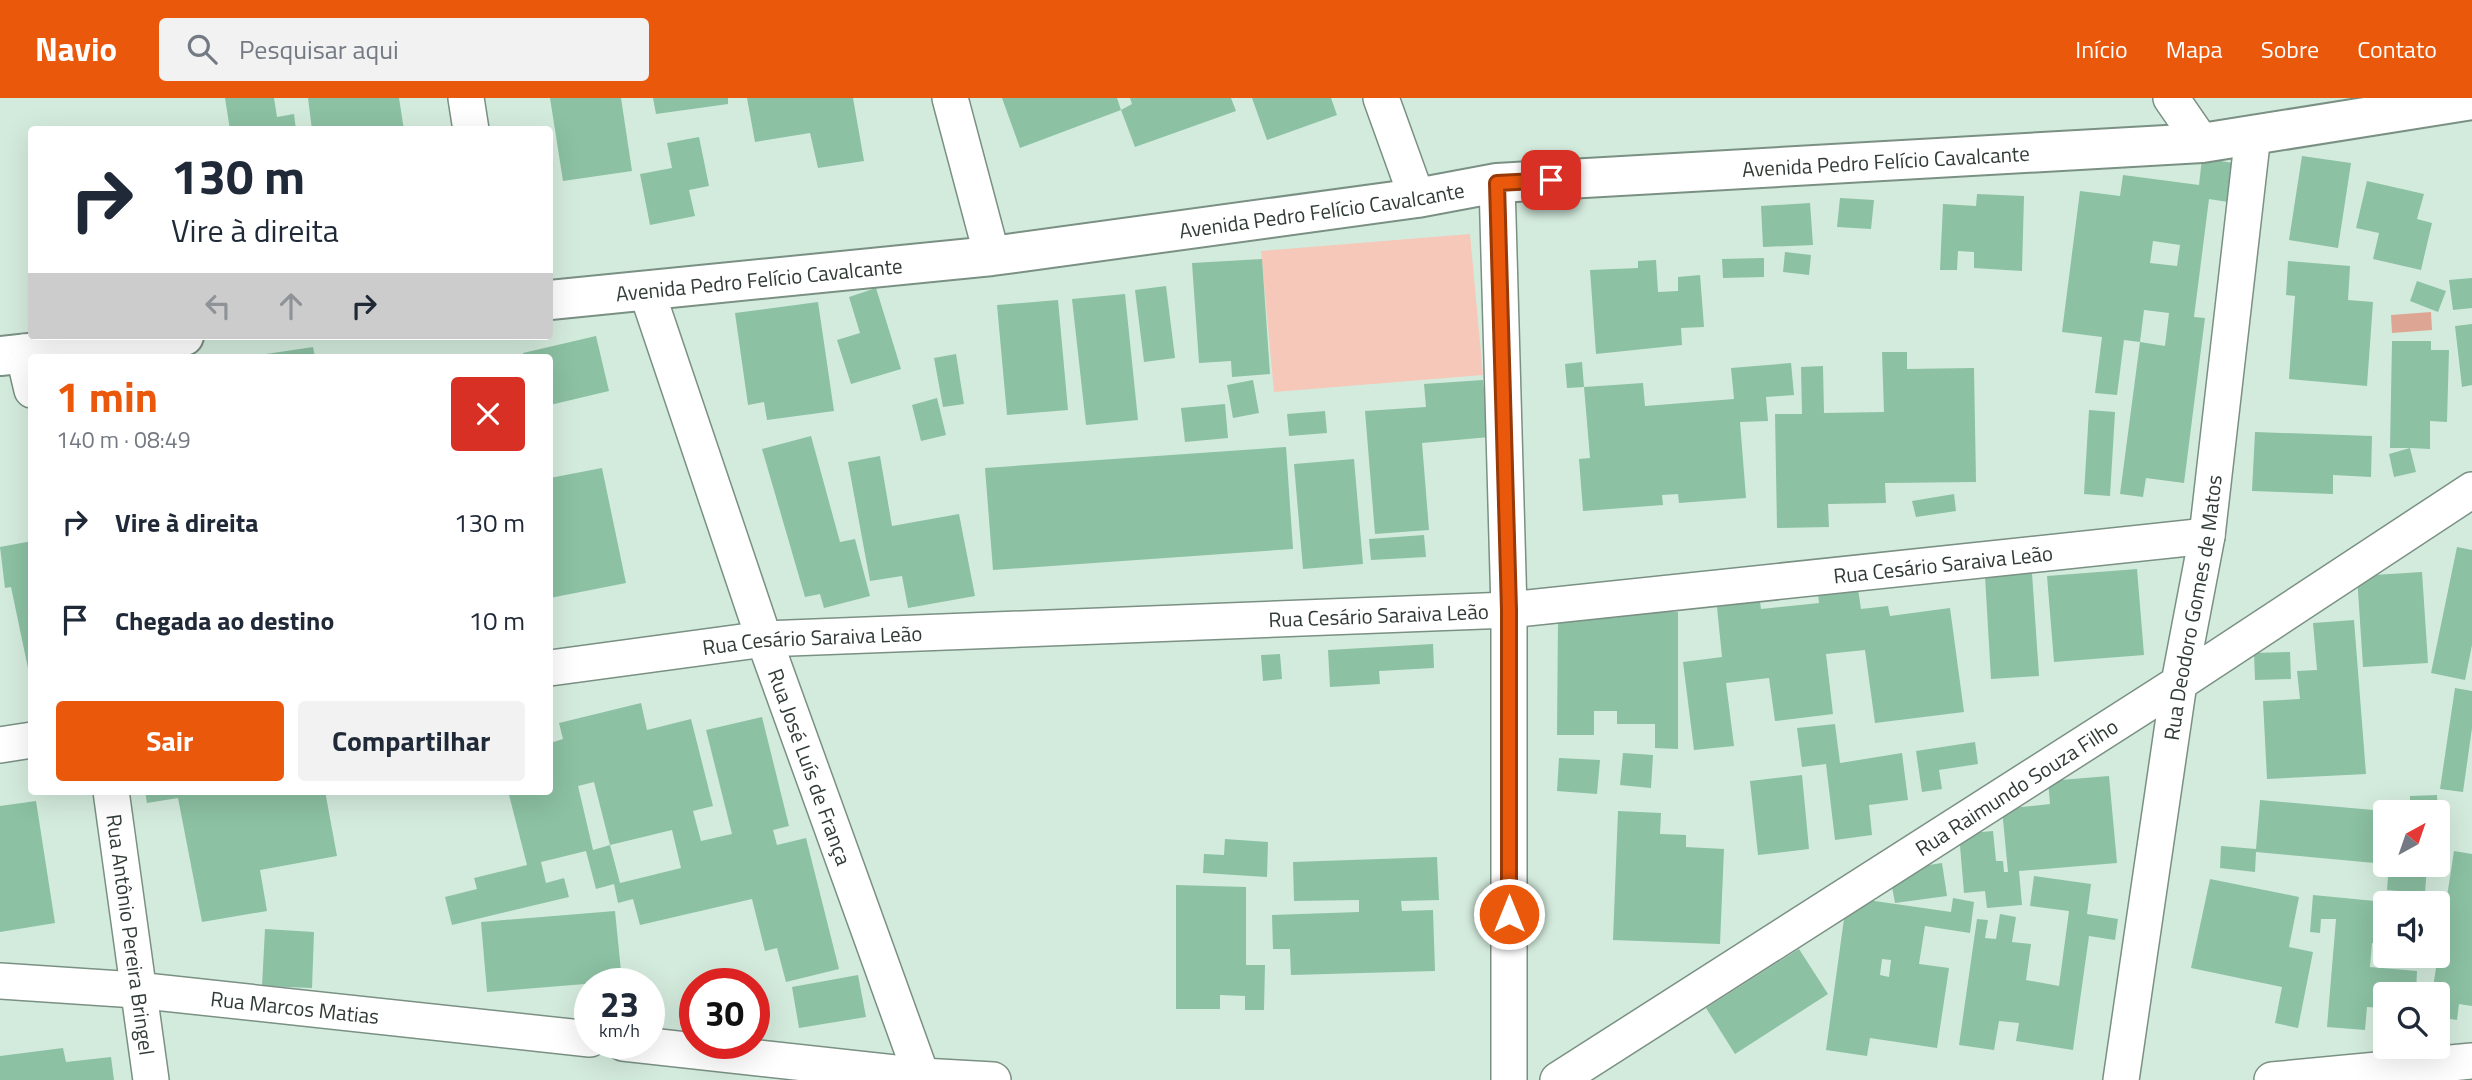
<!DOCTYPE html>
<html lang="pt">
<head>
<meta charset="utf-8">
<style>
	body { margin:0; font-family:"Titillium Web",sans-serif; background:#f2f2f3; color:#1f2937; height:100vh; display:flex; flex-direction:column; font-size:26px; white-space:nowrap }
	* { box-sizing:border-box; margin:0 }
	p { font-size:23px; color:#747a83 }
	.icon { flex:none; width:38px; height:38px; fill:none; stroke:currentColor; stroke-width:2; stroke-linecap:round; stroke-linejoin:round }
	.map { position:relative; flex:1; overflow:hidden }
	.side { position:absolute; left:28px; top:256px; width:525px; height:441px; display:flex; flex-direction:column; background:#fff; border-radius:7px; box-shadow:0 7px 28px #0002 }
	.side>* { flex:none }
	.hud { position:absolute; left:28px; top:28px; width:525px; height:214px; border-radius:7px; box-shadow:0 7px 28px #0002; background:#fff; color:#1f2937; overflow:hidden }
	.needle { width:46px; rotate:40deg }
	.buttons { position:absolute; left:2373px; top:702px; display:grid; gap:14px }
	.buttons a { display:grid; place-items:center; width:77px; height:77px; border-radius:7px; background:#fff; box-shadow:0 7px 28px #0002; font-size:35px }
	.speed { position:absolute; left:574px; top:870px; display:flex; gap:14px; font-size:35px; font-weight:700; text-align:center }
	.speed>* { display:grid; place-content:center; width:91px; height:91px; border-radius:50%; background:#fff; box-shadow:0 7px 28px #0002; line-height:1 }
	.speed small { font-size:18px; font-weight:400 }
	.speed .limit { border:10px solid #d22; background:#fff; color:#111 }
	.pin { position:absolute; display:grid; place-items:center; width:60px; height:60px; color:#fff; margin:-30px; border-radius:14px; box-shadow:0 4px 10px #0006 }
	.me { position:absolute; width:77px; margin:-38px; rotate:0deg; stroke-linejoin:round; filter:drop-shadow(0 0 5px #0008) }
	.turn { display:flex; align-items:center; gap:24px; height:147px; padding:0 28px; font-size:32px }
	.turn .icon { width:91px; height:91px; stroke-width:2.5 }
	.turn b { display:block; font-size:49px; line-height:60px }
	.lanes { display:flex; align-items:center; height:66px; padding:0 28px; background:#0003; justify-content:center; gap:35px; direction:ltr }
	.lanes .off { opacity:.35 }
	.round { display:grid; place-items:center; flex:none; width:74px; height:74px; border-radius:7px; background:#f2f2f3 }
	.summary { display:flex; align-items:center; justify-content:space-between; height:119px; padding:0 28px }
	h1 { font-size:42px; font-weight:700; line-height:52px; color:#ea580c }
	.button { display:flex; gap:14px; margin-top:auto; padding:14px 28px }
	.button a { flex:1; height:80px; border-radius:7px; background:#ea580c; color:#fff; font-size:28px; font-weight:700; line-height:80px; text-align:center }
	.button a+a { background:#f2f2f3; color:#1f2937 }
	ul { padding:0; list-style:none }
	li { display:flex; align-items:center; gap:21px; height:98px; padding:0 28px }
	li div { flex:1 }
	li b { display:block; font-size:26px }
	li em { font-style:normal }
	header { display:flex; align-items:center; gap:42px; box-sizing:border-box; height:98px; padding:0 35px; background:#ea580c; color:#fff }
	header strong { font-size:33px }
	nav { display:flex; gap:38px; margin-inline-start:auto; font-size:24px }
	.search { width:490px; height:63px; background:#f2f2f3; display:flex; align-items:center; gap:18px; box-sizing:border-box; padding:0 24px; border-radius:7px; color:#747a83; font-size:26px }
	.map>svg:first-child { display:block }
	.green { fill:#f5c8b9 }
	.water { fill:#dda694 }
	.building { fill:#8cc1a3; fill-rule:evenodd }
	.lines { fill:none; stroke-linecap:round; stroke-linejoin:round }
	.minor-casing { stroke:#7a9083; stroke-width:38 }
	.tertiary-casing { stroke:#7a9083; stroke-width:42 }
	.minor { stroke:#fff; stroke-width:35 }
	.tertiary { stroke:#fff; stroke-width:38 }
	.route-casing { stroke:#983908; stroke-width:18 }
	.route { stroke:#ea580c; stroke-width:12 }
	.labels { text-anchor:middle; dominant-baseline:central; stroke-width:5; stroke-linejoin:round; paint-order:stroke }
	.street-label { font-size:21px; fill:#323c36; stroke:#e0f8ea }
</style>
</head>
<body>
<header>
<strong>Navio</strong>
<div class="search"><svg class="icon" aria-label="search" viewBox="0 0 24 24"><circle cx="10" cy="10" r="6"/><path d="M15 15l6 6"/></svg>Pesquisar aqui</div>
<nav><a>Início</a><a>Mapa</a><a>Sobre</a><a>Contato</a></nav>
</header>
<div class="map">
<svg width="2472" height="982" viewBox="0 0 2472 982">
	<rect width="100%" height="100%" fill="#d3ebdd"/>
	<path class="green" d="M1470,136L1483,277L1274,294L1261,153Z"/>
	<path class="water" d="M2431,214L2432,232L2392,235L2391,217Z"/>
	<path class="building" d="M225,0H274L277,19L294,16L296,32H230Z
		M308,0H399L404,32H312Z
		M550,0H621L632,73L563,83Z
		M653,0H728V6L656,16Z
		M747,0H853L864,63L818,70L810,35L755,44Z
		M1002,0H1117L1121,12L1020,50Z
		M1130,0H1231L1236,13L1135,49L1121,12L1132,6Z
		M1252,0H1331L1337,17L1267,42Z
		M699,39L709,88L689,92L695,118L650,127L640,76L672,70L667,45Z
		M2302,58L2351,65L2338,150L2289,142Z
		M2202,60L2233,65L2228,104L2209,101L2194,219L2205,220L2184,385L2146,380L2143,399L2120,396L2140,244L2165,248L2169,215L2144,212L2140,244L2124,242L2117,297L2095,295L2102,239L2062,234L2080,93L2120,98L2123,77L2199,87ZM2153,143L2180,147L2177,168L2150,165Z
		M2367,83L2424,96L2417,121L2432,125L2421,172L2373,161L2379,135L2356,130Z
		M1977,96L2024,98L2022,173L1974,170V154L1958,153L1957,172H1940L1943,106L1976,108Z
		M1840,100L1874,102L1871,131L1837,129Z
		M1810,105L1813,147L1763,149L1761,108Z
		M1785,154L1811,157L1809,177L1783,174Z
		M1764,160V179L1723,180L1722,161Z
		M1262,161L1270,276L1232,279L1231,263L1199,265L1192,165Z
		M1656,162L1658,194L1678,193V179L1700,177L1704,229L1681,230L1682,247L1596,256L1590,172L1638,170V163Z
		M2288,163L2350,168L2348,202L2373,204L2367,288L2289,281L2295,198L2286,197Z
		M2472,180V210L2453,212L2449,182Z
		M2417,183L2446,193L2438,214L2410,203Z
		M1166,188L1175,260L1144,264L1135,192Z
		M876,190L901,271L851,286L837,242L860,235L849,199Z
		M1125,196L1138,322L1086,327L1072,201Z
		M1058,202L1068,312L1007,317L997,207Z
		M818,204L834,313L767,322L764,304L748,307L735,215Z
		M2472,226V287L2462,289L2455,228Z
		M596,238L609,293L550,307V259H523V255Z
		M2392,243H2431V252H2449L2447,324L2430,323V351L2410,350L2416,374L2394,379L2389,356L2410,350H2390Z
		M313,249L315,259H266V256Z
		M1882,254H1907V271L1974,270L1976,384L1885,385L1886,405L1828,406L1829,429L1777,430L1775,316H1802L1801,269L1823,268L1824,315L1884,314Z
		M956,256L964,306L943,309L934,260Z
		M1582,264L1584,289L1567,290L1565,266Z
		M1791,265L1794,297L1766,299L1768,323L1740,324L1746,400L1679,405L1678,396L1662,397L1663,407L1583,413L1579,361L1590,360L1584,289L1643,285L1645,308L1734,301L1731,270Z
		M1253,282L1259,315L1233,320L1227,287Z
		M1483,282L1490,339L1422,345L1429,432L1375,436L1365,313L1426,309L1424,286Z
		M937,300L946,337L921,343L912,307Z
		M1225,306L1228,340L1185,344L1181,310Z
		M2089,312L2115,314L2110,398L2084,396Z
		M1325,313L1327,335L1289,338L1287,316Z
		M2255,334L2372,338L2371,379L2333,377V396L2252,393Z
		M811,338L840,444L855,441L870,498L824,510L820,496L805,499L762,351Z
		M1286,349L1293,451L993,472L985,370Z
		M880,358L892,428L959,416L975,498L908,510L902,478L870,483L848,364Z
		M1354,361L1363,466L1303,471L1294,366Z
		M602,370L626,485L550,500V380Z
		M1954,396L1956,413L1916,419L1912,403Z
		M1424,437L1426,459L1371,462L1369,441Z
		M32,443V575H29L11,489L5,490L0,449Z
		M2457,449L2472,452V547L2465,582L2431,575Z
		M2137,471L2144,557L2054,564L2047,478Z
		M2422,474L2428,565L2363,569L2357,478Z
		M2032,475L2039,578L1991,581L1985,478Z
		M1858,491L1861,511L1888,508L1890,518L1950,510L1964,614L1875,625L1865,552L1826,556L1833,616L1775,623L1769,580L1726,585L1734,648L1694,652L1683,564L1722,559L1717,509L1760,504L1761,511L1819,505L1818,496Z
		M1617,513L1678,514V651L1655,650V626H1617V613H1594V637H1557L1558,520H1617Z
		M2354,522L2366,676L2267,681L2263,603L2300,601L2297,573L2317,572L2313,525Z
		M1433,546L1434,570L1379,573L1380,586L1330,589L1328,552Z
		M2290,554L2291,581L2255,582L2254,555Z
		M1280,556L1282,581L1263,583L1261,557Z
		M2455,590L2472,593V630L2463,694L2440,691Z
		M641,605L647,632L691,621L713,708L693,713L701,743L732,736L706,632L762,619L789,728L773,732L777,747L806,740L839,871L786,884L777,850L765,853L752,801L640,827L633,801L618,805L614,786L596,791L586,753L541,764L546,785L564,780L569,799L452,827L445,799L477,791L474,780L527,767L508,693H550V645L563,641L559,625ZM594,684L610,747L593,752L578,688ZM672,732L681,770L620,785L610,747Z
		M1835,626L1840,665L1902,655L1908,702L1869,707L1872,737L1835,742L1826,666L1802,669L1797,630Z
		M1975,644L1978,666L1939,672L1942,691L1922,694L1916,653Z
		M1623,655L1653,657L1651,690L1620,687Z
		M1559,660L1600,662L1597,696L1557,693Z
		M1802,677L1809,751L1758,757L1750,683Z
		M2109,678L2117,765L2019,773L2022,807L1987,810L1985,793L1964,795L1959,736L1993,733L1996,763H2003L2004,774H2008L2002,711L2050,706L2048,683Z
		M145,693H325L337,758L260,772L267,813L202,824L178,700L147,705Z
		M2437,697L2438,714H2410V698Z
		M2260,702L2385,713V766L2256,754L2255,774L2220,770L2221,748L2256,751Z
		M36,703L55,825L0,834V708Z
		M1618,713L1661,715L1660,736L1686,737V749L1724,751L1720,846L1613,842Z
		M1225,741L1268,744L1267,779L1203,775L1204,756L1224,757Z
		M2454,753L2472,756V908L2459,906L2457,922L2438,919V896H2432Z
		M1437,759L1439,802L1401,803L1402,813L1433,812L1435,873L1291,877L1290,851H1273L1272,817L1359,814V802L1294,803L1293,764Z
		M1942,765L1947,798L1895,805L1889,773Z
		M2389,766L2427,769L2425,795H2429L2428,805H2409V794L2387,792Z
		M2034,778L2091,786L2087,816L2118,821L2115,842L2089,838L2073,952L2016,943L2019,925L1999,923L1994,952L1959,947L1977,821L1988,822L1985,840L1996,841L2000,816L2016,819L2012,844L2031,846L2026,882L2059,888L2069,813L2030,808Z
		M2210,781L2299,799L2289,849L2313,854L2298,930L2275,925L2282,889L2191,870Z
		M1176,787L1246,789V867H1265L1264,912H1245V898L1220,897V911H1176Z
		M2313,797L2385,804V847L2372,845L2370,869L2417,873L2416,896H2385V910L2367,909L2365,932L2327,929L2336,821H2321L2320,835L2310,834Z
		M1847,799L1951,814L1953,800L1974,804L1970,835L1925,828L1919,866L1949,870L1937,950L1870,940L1867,958L1826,952ZM1882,861L1891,862L1889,879L1880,877Z
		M615,813L622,883L487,894L481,824Z
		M265,831L314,834L312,890L262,888Z
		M1799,851L1828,896L1735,956L1706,910Z
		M858,877L866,919L799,930L792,889Z
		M63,950L66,964L111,959L114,982H0V958Z"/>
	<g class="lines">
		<defs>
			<g id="minor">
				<path d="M466,0L471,32"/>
				<path d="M950,0L992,158"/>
				<path d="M1381,0L1417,100"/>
				<path d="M2171,0L2202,45"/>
				<path d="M1497,85L1509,512V982"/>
				<path id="s1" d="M647,194L764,541L923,982"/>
				<path d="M23,254L32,292"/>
				<path id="s2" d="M550,570L764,541L1509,512L2207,438"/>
				<path d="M0,647L32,642"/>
				<path id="s3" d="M111,693L151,982"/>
				<path id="s4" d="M0,883L136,892L590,941"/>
				<path d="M623,945L922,978L993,982"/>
				<path id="s5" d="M1558,982L2179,585L2472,392"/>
				<path id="s6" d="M2121,982L2179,585L2207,438L2253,36"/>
				<path d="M2272,982L2472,963"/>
			</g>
			<g id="tertiary">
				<path id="s7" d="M550,202L992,158L1417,100L1497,85L2202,45L2472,2"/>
				<path d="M0,258L184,238"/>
			</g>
		</defs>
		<use href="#minor" class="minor-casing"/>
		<use href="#tertiary" class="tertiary-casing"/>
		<use href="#minor" class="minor"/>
		<use href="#tertiary" class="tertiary"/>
	</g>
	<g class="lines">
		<defs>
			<path id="route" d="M1509,816V512L1497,85L1551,82"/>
		</defs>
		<use href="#route" class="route-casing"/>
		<use href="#route" class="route"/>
	</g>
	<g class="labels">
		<g class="street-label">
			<text stroke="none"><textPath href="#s7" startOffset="1344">Avenida Pedro Felício Cavalcante</textPath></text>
			<text stroke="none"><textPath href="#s7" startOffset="777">Avenida Pedro Felício Cavalcante</textPath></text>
			<text stroke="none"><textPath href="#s7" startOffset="210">Avenida Pedro Felício Cavalcante</textPath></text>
			<text stroke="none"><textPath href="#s2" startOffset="1398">Rua Cesário Saraiva Leão</textPath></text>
			<text stroke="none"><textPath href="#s6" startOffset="478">Rua Deodoro Gomes de Matos</textPath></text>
			<text stroke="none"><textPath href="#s2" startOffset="831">Rua Cesário Saraiva Leão</textPath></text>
			<text stroke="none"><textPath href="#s2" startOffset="264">Rua Cesário Saraiva Leão</textPath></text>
			<text stroke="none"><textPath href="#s1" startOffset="502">Rua José Luís de França</textPath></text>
			<text stroke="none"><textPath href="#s5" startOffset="544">Rua Raimundo Souza Filho</textPath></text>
			<text stroke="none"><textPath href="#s3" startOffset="145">Rua Antônio Pereira Bringel</textPath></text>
			<text stroke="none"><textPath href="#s4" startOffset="296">Rua Marcos Matias</textPath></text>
		</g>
	</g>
</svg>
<div class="buttons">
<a><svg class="needle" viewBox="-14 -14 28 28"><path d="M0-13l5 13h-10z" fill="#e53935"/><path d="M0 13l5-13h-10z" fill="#747a83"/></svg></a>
<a><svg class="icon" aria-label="sound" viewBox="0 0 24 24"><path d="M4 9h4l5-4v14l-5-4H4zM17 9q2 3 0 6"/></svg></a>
<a><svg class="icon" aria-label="search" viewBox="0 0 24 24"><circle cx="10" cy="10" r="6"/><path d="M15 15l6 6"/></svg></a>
</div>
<div class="speed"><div>23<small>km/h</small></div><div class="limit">30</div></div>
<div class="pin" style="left:1551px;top:82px;background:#d93025"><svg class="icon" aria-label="arrive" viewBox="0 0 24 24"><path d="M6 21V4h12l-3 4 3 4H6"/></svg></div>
<svg class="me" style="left:1509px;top:816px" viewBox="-20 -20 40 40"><circle r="17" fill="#ea580c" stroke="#fff" stroke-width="3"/><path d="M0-11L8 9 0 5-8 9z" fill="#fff"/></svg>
<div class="hud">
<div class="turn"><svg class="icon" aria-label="right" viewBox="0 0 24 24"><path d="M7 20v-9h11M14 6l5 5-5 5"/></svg><div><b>130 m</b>Vire à direita</div></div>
<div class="lanes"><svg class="icon off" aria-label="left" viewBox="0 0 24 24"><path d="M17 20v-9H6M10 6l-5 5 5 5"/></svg><svg class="icon off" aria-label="ahead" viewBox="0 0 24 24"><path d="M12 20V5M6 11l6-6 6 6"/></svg><svg class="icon" aria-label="right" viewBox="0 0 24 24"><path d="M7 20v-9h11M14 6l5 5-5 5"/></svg></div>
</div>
<section class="side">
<div class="summary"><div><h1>1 min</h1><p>140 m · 08:49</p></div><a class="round" style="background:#d93025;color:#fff"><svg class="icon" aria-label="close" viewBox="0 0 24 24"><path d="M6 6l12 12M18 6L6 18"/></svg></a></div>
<ul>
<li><svg class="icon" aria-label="right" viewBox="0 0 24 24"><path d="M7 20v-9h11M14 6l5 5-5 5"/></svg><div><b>Vire à direita</b></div><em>130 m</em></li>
<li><svg class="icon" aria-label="arrive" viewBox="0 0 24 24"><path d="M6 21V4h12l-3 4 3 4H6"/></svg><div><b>Chegada ao destino</b></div><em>10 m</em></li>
</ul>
<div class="button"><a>Sair</a><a>Compartilhar</a></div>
</section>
</div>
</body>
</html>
